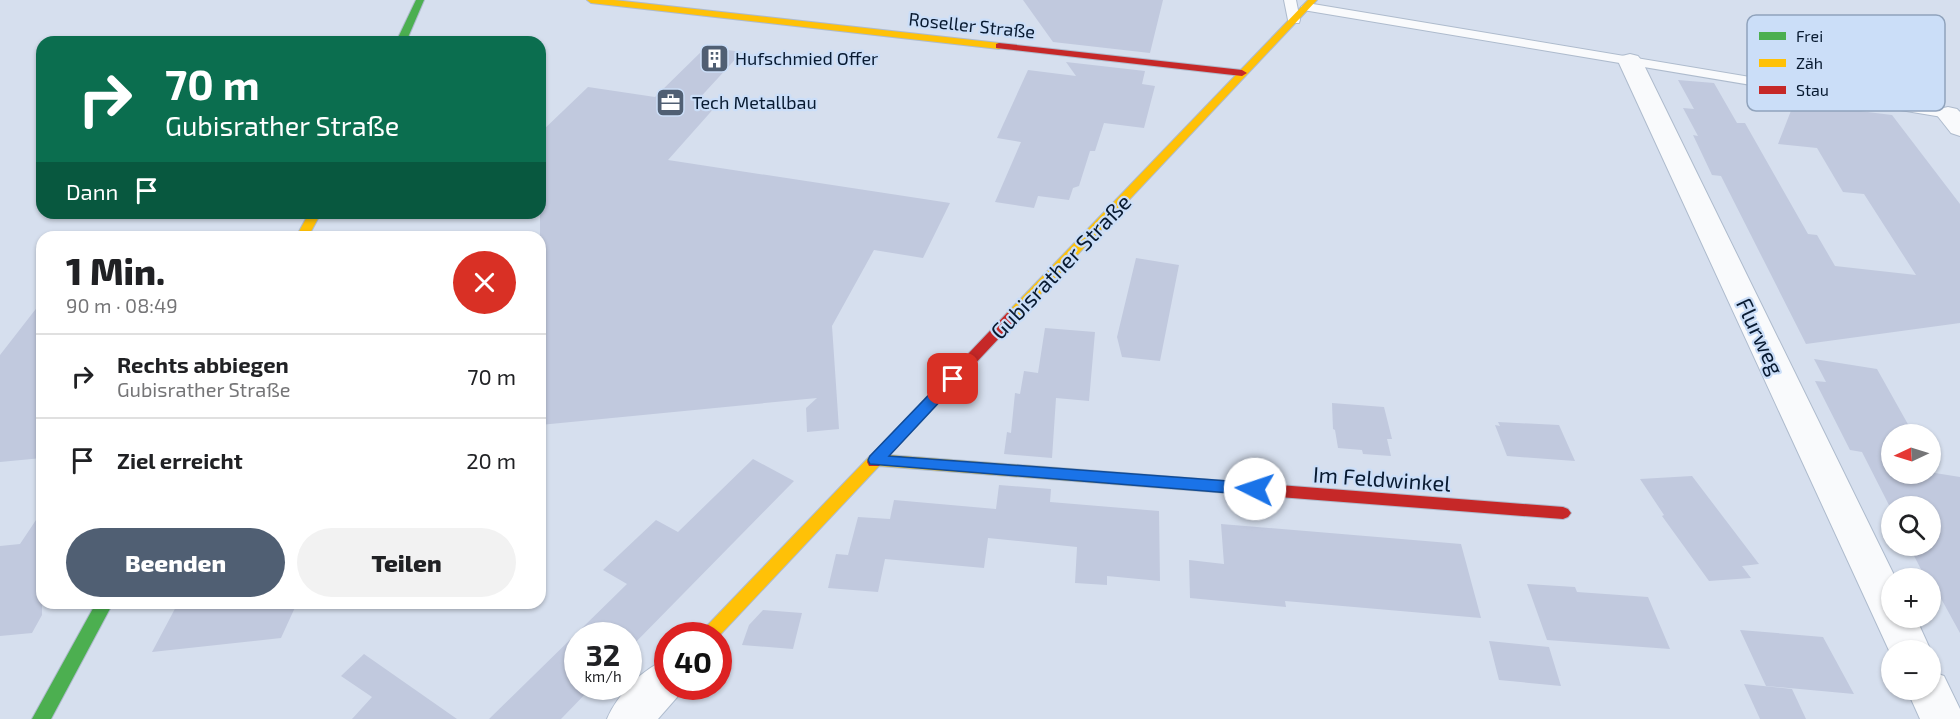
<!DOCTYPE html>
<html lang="de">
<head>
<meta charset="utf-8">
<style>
	body { margin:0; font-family:"Exo 2",sans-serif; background:#f2f2f2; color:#202124; height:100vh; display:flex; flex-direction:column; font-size:22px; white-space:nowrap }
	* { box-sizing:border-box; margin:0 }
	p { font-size:20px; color:#757577 }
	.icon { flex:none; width:33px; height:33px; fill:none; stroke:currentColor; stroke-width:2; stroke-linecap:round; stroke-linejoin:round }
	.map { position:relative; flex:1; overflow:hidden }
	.side { position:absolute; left:36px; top:231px; width:510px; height:378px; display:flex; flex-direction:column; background:#fff; border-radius:18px; box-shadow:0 2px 4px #0004 }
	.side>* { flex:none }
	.hud { position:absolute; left:36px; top:36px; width:510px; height:183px; border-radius:18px; box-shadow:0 2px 4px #0004; background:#0b6e4f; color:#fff; overflow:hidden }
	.needle { width:39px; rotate:266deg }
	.buttons { position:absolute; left:1881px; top:424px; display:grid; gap:12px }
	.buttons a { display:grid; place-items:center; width:60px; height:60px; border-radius:50%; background:#fff; box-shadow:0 2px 4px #0004; font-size:30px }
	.speed { position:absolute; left:564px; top:622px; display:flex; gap:12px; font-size:30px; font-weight:700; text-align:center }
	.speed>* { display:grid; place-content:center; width:78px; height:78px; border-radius:50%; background:#fff; box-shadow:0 2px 4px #0004; line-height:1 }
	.speed small { font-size:15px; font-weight:400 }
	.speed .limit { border:9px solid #d22; background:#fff; color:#111 }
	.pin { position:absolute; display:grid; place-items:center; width:51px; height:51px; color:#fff; margin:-26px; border-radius:12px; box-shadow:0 3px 9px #0006 }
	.me { position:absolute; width:66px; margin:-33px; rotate:274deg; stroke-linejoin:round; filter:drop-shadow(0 0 4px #0008) }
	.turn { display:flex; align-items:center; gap:21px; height:126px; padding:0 30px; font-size:27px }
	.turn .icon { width:78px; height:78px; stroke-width:2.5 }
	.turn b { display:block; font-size:42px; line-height:51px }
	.then { display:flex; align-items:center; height:57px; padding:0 30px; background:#0003; gap:12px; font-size:22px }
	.round { display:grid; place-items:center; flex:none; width:63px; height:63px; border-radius:32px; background:#f2f2f2 }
	.headline { display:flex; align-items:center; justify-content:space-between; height:102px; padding:0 30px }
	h1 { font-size:36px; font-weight:800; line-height:45px }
	.action { display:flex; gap:12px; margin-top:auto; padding:12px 30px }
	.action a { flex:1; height:69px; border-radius:36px; background:#505f73; color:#fff; font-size:24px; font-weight:800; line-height:69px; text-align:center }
	.action a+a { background:#f2f2f2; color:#202124 }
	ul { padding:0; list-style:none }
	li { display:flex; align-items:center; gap:18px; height:84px; padding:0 30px; border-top:2px solid #e0e0e0 }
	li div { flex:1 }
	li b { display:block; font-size:22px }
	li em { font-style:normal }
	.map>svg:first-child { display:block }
	.building { fill:#c1c9de }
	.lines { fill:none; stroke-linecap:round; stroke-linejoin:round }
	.lane-casing { stroke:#aebbcd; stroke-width:2 }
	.street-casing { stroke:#aebbcd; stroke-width:2 }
	.fast-casing { stroke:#aebbcd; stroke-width:2 }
	.slow-casing { stroke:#aebbcd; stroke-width:2 }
	.jam-casing { stroke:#aebbcd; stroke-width:2 }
	.lane { fill:#f9fafc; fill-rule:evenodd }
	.street { fill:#f9fafc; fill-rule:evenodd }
	.fast { fill:#4caf50; fill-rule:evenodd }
	.slow { fill:#ffc107; fill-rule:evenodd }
	.jam { fill:#c62828; fill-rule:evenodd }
	.route { fill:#1a73e8; stroke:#114b97; stroke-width:1.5 }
	.labels { text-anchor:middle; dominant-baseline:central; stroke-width:4.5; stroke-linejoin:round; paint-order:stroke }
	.far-street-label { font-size:18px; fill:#081a31; stroke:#cbdef8 }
	.far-poi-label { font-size:18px; fill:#081a31; stroke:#cbdef8; text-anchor:start }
	.street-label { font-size:22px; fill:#081a31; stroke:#cbdef8 }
	.key { fill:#cbdef8; stroke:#90a3bc; stroke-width:1.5 }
	.key-label { font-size:16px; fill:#081a31 }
</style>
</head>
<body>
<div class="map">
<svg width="1960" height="719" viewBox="0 0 1960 719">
	<rect width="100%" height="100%" fill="#d6dfee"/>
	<path class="building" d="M1023,0H1163L1150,53L1053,42Z
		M706,47L742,52L695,103L716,106L668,160L950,203L923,258L874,250L832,326L839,429L807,432L806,408L817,398L540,425V133L588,87L655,97Z
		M1066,62L1145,71L1142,84L1155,86L1144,128L1104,123L1095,151H1090L1079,186L1073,188L1069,200L1038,196L1034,208L995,202L1021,142L997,138L1028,70L1076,76Z
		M1678,80L1714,83L1737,123H1745L1808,234L1817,235L1835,266L1916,275L1864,194L1843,192L1817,148L1778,144L1794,103L1892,115L1960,204V323L1806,344L1721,176L1712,175L1693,135L1698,136L1683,108L1694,109Z
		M1136,258L1179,265L1160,361L1122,357L1117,337Z
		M42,301V458L0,462V355Z
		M1045,328L1095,332L1089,401L1056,398L1052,458L1004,454L1007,432L1011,433L1015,393L1020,394L1024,371L1038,373Z
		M1814,359L1877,369L1914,435H1892V474H1930V465L1935,473L1960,477V633L1938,593L1933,592L1930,579H1926L1909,546H1930V507H1892V511L1862,452L1850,450L1815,381L1826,382Z
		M1332,403L1384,407L1392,439H1387L1391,456L1363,454L1362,450L1338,448L1335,430L1333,429Z
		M1498,422L1559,425L1575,461L1507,456L1495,425L1500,426Z
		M753,459L794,481L628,650V636H578V687H592L561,719H489L627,584L603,570L656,520L678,532Z
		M1692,476L1759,564L1742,566L1751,578L1709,581L1662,516L1664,515L1640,479Z
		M999,485L1051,489L1050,502L1159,511L1160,581L1107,576V585L1075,583L1077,547L988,538L984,568L885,559L878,592L828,588L836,554L848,555L858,517L890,519L894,500L996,509Z
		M42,511V615L32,633L0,636V546L20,544Z
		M1221,524L1461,544L1481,618L1285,601L1286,607L1190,598L1189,560L1224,564Z
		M1527,584L1575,587L1577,592L1648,597L1670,649L1547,640Z
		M178,603H255L253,606L297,603L281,638L152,652Z
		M763,610L802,613L793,649L742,645L749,625Z
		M1740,630L1823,637L1854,694L1766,686Z
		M1489,641L1549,647L1561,686L1499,680Z
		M364,654L457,719H352L372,697L341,676Z
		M1744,684L1792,689L1806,719H1760Z"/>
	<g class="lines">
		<defs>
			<path id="lane" d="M1284,0H1296L1300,20L1299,23H1289L1288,20Z
				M1307,3L1960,112V120L1303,10L1301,7Z"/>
			<path id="street" d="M1630,54L1638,56L1642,61L1896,579H1892V618H1916L1931,651L1930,653L1892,651V657L1618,61L1622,56Z
				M1948,107L1957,109L1960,112V136L1951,133L1936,114L1939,109Z
				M668,659V687H686L658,719H607C617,695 643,668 668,659Z
				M1930,671L1944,676L1960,709V719H1920L1907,690H1930Z"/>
			<path id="fast" d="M416,0H424L406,42H396Z
				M96,603H113L51,719H32Z"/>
			<path id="slow" d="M587,0H614L999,43L1004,46L999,49L591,3Z
				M1308,0H1317L1017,319H1007L1006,316L1007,313Z
				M309,213H321L308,237H296Z
				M875,454L1279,485L1284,487L1287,491L1284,495L1279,497L879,466L718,637L699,636L702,631L870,456Z"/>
			<path id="jam" d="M999,43L1242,70L1247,73L1242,76L996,48V44Z
				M1012,312L1018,316L1017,319L879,466H869L867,462L869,458L1007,313Z
				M1279,485L1563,507L1568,509L1571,513L1568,517L1563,519L1279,497L1274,495L1271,491L1274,487Z"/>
		</defs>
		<use href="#lane" class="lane-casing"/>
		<use href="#street" class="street-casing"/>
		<use href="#fast" class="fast-casing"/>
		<use href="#slow" class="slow-casing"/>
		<use href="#jam" class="jam-casing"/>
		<use href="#lane" class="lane"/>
		<use href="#street" class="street"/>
		<use href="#fast" class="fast"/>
		<use href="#slow" class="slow"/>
		<use href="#jam" class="jam"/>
	</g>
	<path class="route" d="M953,374L958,375L960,379L958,382L889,456L1255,483L1260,485L1262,489L1260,493L1255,495L870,464L868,460L870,456L948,375Z"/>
	<defs>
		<symbol id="building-square" viewBox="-11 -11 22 22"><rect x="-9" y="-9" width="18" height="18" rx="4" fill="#505f73" stroke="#cbdef8"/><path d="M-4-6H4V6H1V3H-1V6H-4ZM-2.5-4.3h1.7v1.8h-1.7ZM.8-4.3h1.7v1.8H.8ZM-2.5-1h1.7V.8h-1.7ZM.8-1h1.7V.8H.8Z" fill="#fff"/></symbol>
		<symbol id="office-square" viewBox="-11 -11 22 22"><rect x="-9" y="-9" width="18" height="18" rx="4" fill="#505f73" stroke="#cbdef8"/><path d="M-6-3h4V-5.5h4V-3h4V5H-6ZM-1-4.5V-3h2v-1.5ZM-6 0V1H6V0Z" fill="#fff"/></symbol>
	</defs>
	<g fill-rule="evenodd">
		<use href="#building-square" x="698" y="42" width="33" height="33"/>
		<use href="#office-square" x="654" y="86" width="33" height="33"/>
	</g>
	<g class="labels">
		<g class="far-street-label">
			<text transform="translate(972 25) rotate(6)">Roseller Straße</text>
		</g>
		<g class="far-poi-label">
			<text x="735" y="58">Hufschmied Offer</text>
			<text x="692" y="102">Tech Metallbau</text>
		</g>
		<g class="street-label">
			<text transform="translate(1060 266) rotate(-46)">Gubisrather Straße</text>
			<text transform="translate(1761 336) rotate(65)">Flurweg</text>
			<text transform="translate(1382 478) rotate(4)">Im Feldwinkel</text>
		</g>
	</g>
	<rect x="1747" y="15" width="198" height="96" rx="9" class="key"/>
	<rect x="1759" y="32" width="27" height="8" fill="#4caf50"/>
	<rect x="1759" y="59" width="27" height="8" fill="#ffc107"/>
	<rect x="1759" y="86" width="27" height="8" fill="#c62828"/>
	<g class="key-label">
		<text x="1796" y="42">Frei</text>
		<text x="1796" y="69">Zäh</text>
		<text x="1796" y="96">Stau</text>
	</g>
</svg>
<div class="buttons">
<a><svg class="needle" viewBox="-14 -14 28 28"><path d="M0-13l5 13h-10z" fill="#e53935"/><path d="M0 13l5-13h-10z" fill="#757577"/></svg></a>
<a><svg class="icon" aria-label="search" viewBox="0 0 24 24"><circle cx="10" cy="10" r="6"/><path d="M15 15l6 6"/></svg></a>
<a>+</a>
<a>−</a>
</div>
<div class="speed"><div>32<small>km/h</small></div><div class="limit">40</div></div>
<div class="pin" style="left:953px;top:379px;background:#d93025"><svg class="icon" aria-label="arrive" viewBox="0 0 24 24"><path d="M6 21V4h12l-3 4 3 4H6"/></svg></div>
<svg class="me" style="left:1255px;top:489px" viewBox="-20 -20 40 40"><circle r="19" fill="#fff"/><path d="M0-13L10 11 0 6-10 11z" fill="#1a73e8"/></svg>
<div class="hud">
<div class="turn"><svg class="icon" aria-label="right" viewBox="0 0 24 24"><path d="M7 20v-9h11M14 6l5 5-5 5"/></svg><div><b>70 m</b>Gubisrather Straße</div></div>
<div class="then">Dann<svg class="icon" aria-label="arrive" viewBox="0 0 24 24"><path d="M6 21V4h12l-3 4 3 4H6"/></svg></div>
</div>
<section class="side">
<div class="headline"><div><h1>1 Min.</h1><p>90 m · 08:49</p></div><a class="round" style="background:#d93025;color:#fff"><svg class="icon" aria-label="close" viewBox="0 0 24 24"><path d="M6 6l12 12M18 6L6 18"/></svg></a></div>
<ul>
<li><svg class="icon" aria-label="right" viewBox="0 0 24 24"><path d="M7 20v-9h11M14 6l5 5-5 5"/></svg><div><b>Rechts abbiegen</b><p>Gubisrather Straße</p></div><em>70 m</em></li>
<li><svg class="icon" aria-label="arrive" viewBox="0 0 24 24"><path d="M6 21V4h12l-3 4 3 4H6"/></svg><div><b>Ziel erreicht</b></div><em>20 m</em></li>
</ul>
<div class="action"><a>Beenden</a><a>Teilen</a></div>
</section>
</div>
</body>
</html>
